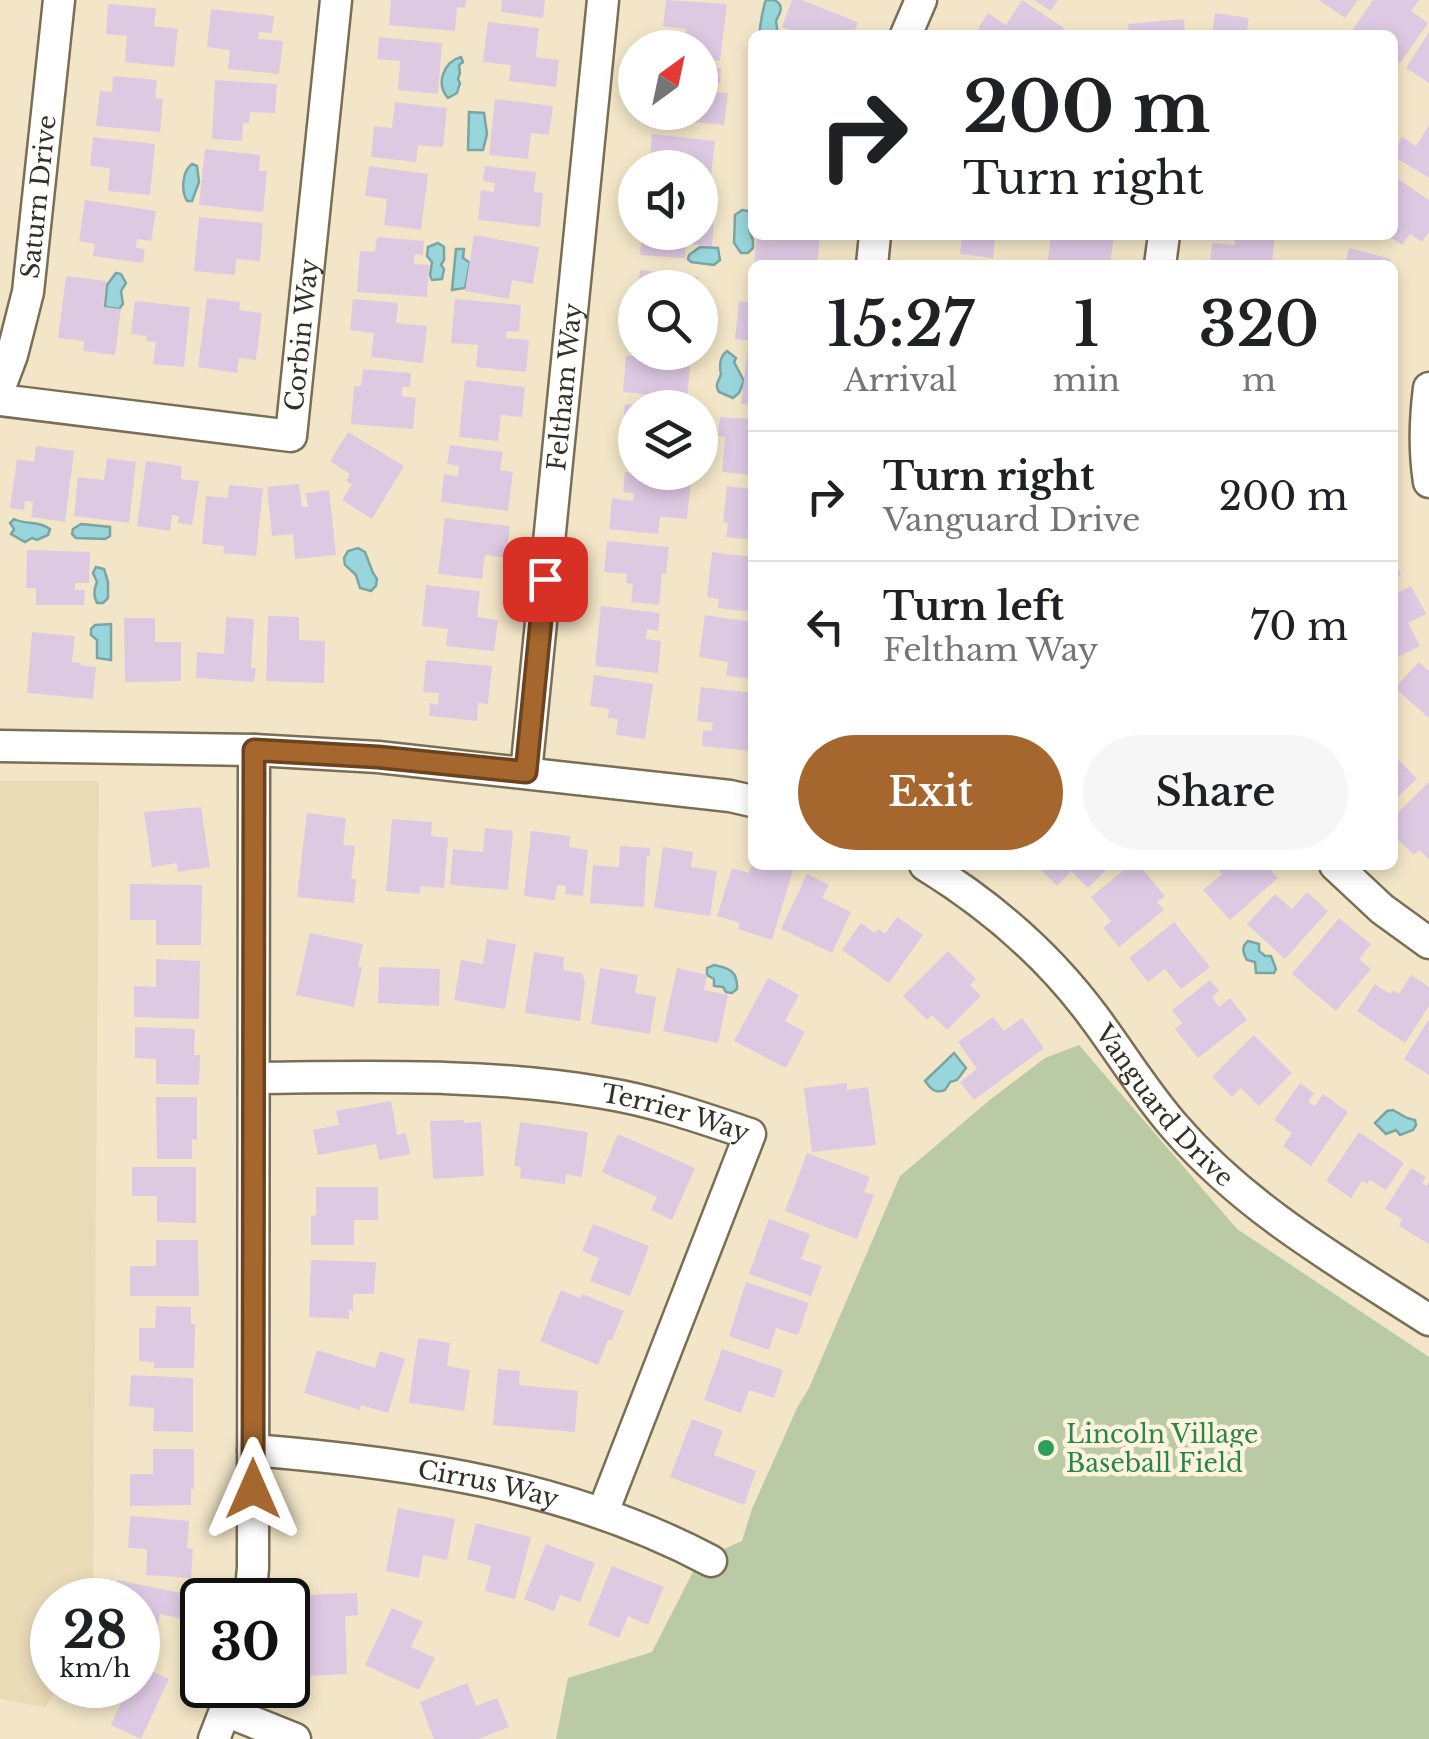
<!DOCTYPE html>
<html lang="en">
<head>
<meta charset="utf-8">
<style>
	body { margin:0; font-family:"Libre Baskerville",serif; background:#f6f6f6; color:#202124; height:100vh; display:flex; flex-direction:column; font-size:38px; white-space:nowrap }
	* { box-sizing:border-box; margin:0 }
	p { font-size:32px; color:#757577 }
	.icon { flex:none; width:55px; height:55px; fill:none; stroke:currentColor; stroke-width:2; stroke-linecap:round; stroke-linejoin:round }
	.map { position:relative; flex:1; overflow:hidden }
	.panel { position:absolute; left:748px; top:260px; width:650px; height:610px; display:flex; flex-direction:column; background:#fff; border-radius:15px; box-shadow:0 5px 15px #0003 }
	.panel>* { flex:none }
	.guide { position:absolute; left:748px; top:30px; width:650px; height:210px; border-radius:15px; box-shadow:0 5px 15px #0003; background:#fff; color:#202124; overflow:hidden }
	.needle { width:65px; rotate:33deg }
	.buttons { position:absolute; left:618px; top:30px; display:grid; gap:20px }
	.buttons a { display:grid; place-items:center; width:100px; height:100px; border-radius:50%; background:#fff; box-shadow:0 5px 15px #0003; font-size:50px }
	.speed { position:absolute; left:30px; top:1578px; display:flex; gap:20px; font-size:50px; font-weight:700; text-align:center }
	.speed>* { display:grid; place-content:center; width:130px; height:130px; border-radius:50%; background:#fff; box-shadow:0 5px 15px #0003; line-height:1 }
	.speed small { font-size:25px; font-weight:400 }
	.speed .limit { border:5px solid #111; border-radius:15px; background:#fff; color:#111 }
	.pin { position:absolute; display:grid; place-items:center; width:85px; height:85px; color:#fff; margin:-42px; border-radius:20px; box-shadow:0 5px 15px #0006 }
	.me { position:absolute; width:110px; margin:-55px; rotate:0deg; stroke-linejoin:round; filter:drop-shadow(0 0 8px #0008) }
	.turn { display:flex; align-items:center; gap:35px; height:210px; padding:0 50px; font-size:45px }
	.turn .icon { width:130px; height:130px; stroke-width:2.5 }
	.turn b { display:block; font-size:70px; line-height:85px }
	.eta { display:flex; justify-content:space-evenly; align-items:center; height:170px; text-align:center }
	.eta b { font-size:60px; font-weight:600; line-height:70px }
	.action { display:flex; gap:20px; margin-top:auto; padding:20px 50px }
	.action a { flex:1; height:115px; border-radius:60px; background:#a6672e; color:#fff; font-size:40px; font-weight:600; line-height:115px; text-align:center }
	.action a+a { background:#f6f6f6; color:#202124 }
	ul { padding:0; list-style:none }
	li { display:flex; align-items:center; gap:30px; height:130px; padding:0 50px; border-top:2px solid #e0e0e0 }
	li div { flex:1 }
	li b { display:block; font-size:38px }
	li em { font-style:normal }
	.map>svg:first-child { display:block }
	.built { fill:#eadbb7 }
	.green { fill:#b9caa4 }
	.water { fill:#99d6db; stroke:#7ba4a4; stroke-width:2.5 }
	.building { fill:#dec9e3 }
	.lines { fill:none; stroke-linecap:round; stroke-linejoin:round }
	.minor-casing { stroke:#7a6e54; stroke-width:35 }
	.minor { stroke:#fff; stroke-width:30 }
	.route-casing { stroke:#6c431e; stroke-width:25 }
	.route { stroke:#a6672e; stroke-width:18 }
	.leisure-dot { fill:#2e9e5b; stroke:#fef3dc; stroke-width:4 }
	.labels { text-anchor:middle; dominant-baseline:central; stroke-width:9; stroke-linejoin:round; paint-order:stroke }
	.street-label { font-size:25px; fill:#353024; stroke:#fef3dc }
	.leisure-label { font-size:25px; fill:#27864d; stroke:#fef3dc; text-anchor:start }
</style>
</head>
<body>
<div class="map">
<svg width="1429" height="1739" viewBox="0 0 1429 1739">
	<rect width="100%" height="100%" fill="#f3e6c8"/>
	<path class="built" d="M0,781H99L93,1600H52V1685H60L45,1707L0,1699Z"/>
	<path class="green" d="M1079,1045L1237,1229L1429,1357V1739H556L568,1678L652,1652L699,1560L742,1541L752,1509L797,1408L809,1388L900,1176L991,1099L1045,1058Z"/>
	<path class="water" d="M766,0H774C786,6 779,14 776,21L778,35L760,33C759,29 764,4 766,0Z
		M461,57L463,62L459,65L460,73L458,79L460,83L457,93L448,98C435,83 444,62 461,57Z
		M469,112L484,113L487,134L483,150H468Z
		M192,164L197,166L199,182L192,201H187C181,191 182,171 192,164Z
		M742,210L748,211L752,215L749,230L753,240V248L748,253H741L734,243L735,215Z
		M438,243L444,247V260L441,265L444,269L442,279L432,280L430,275L432,262L427,256L428,247Z
		M700,247L718,248L720,260L714,265L691,262L688,259L689,255Z
		M456,249H464L463,258L470,263L465,288L452,290Z
		M116,273L121,274L126,283L121,291L123,304L119,309L105,307L107,285Z
		M727,351L736,358L734,362L744,381L739,393L733,398L719,392C714,384 719,382 721,374C719,366 720,356 727,351Z
		M14,519C25,525 38,520 50,529L48,535L37,540L32,538L25,542L11,534L14,529L10,523Z
		M81,524L110,527V536L105,539L76,538L72,534L73,529Z
		M358,548L365,552L373,573L377,579L376,586L371,591L360,588L356,575L345,565L344,558L348,551Z
		M96,567L104,569L108,582V598L103,603H97C93,595 94,590 97,582L93,573Z
		M111,624V660L97,658V640L91,635V629L95,625Z
		M1248,941L1259,944V951L1265,956H1271L1276,969L1274,973H1256L1255,962L1247,960C1243,953 1241,947 1248,941Z
		M714,965C730,968 738,972 737,989L732,993L726,992L723,987L714,986V979L707,975V968Z
		M954,1053L966,1068L957,1080L950,1082L945,1090C935,1094 931,1089 925,1081Z
		M1393,1110L1407,1118L1415,1120L1416,1125L1413,1130L1400,1135L1396,1130L1386,1134L1375,1123L1387,1111Z"/>
	<path class="building" d="M391,0H466L465,8L457,7L455,31L389,25Z
		M502,0H545L543,18L501,12Z
		M666,0L727,4L720,61L700,59V48H691L692,41L684,40L686,29L663,26Z
		M792,0H801L858,22L853,35H794L795,32L782,27Z
		M1022,0L1064,28L1059,35H974L988,13L1006,25Z
		M1034,0H1058L1051,11Z
		M1319,0H1358L1345,18Z
		M1373,0H1419L1411,11L1428,23L1400,63L1392,57V35H1349Z
		M108,4L156,8L154,26L178,29L174,67L125,62L127,36L106,34Z
		M211,9L274,16L272,33L259,32L258,39L283,41L279,74L228,69L230,50L207,47Z
		M1215,13L1249,18L1246,35H1212Z
		M1184,19L1185,35H1129L1128,24Z
		M488,22L539,28L536,57L559,60L556,87L509,81L511,65L483,62Z
		M1429,32V83L1406,68Z
		M379,37L442,43L438,94L398,90L400,61L377,59Z
		M700,67L721,68L720,84L711,83L710,92L728,93L724,125L652,118L653,112H700Z
		M113,76L157,80L155,98L163,99L160,132L96,126L100,91L112,92Z
		M215,80L277,84L275,113L250,112L249,123H243L242,141L212,139Z
		M495,99L553,106L549,135L531,133L528,159L489,155Z
		M395,102L447,108L443,147L418,145L416,162L371,157L374,126L392,128Z
		M1429,125V178L1392,155L1402,137L1416,146Z
		M652,134L715,141L709,193L700,192V168L649,167Z
		M93,137L155,144L150,195L108,191L110,168L90,166Z
		M205,149L260,155L259,171H267L263,212L199,205Z
		M369,166L428,174L421,230L384,225L387,199L365,196Z
		M485,166L536,172L534,192L543,193L540,227L478,220L481,190L494,192L495,183L483,181Z
		M1392,175L1429,200V232L1422,242L1410,234L1402,245L1387,235H1392Z
		M85,200L156,211L151,241L137,239L136,248L145,249L143,263L93,256L95,244L79,241Z
		M700,204L715,205L712,246L686,244L685,258L640,255L642,232H700Z
		M199,217L263,223L260,261L236,259L235,275L194,271Z
		M474,235L539,247L533,284L512,280L509,299L465,291Z
		M757,235L820,236L817,265H754Z
		M962,235H995L993,258L960,254Z
		M1051,235H1114L1110,265H1082L1048,260Z
		M1242,235H1275L1272,265H1210L1212,243L1235,245V237L1241,238Z
		M377,237L424,241L423,255L415,254L414,264L429,265L427,297L357,292L360,251L375,252Z
		M1349,248L1391,259L1389,265H1345Z
		M640,270L698,277L697,288H638Z
		M66,276L106,281L103,307L121,309L115,355L83,351L84,341L58,338Z
		M207,298L240,302L239,310L262,313L256,360L239,358L237,373L198,367Z
		M353,299L398,303L396,323L427,326L423,363L371,357L374,333L350,330Z
		M455,299L521,305L519,332L507,331L506,338L529,340L526,372L476,367L478,345L451,343Z
		M135,301L190,307L184,367L153,364L156,342L146,341L147,336L131,334Z
		M739,301L752,303V341L735,339Z
		M748,346L752,347V405L741,404Z
		M636,352H685V358L676,357L675,366L690,367L687,398L623,392L626,356L636,357Z
		M363,369L411,373L410,387H402V396L416,398L413,429L351,424L354,386H361Z
		M465,380L525,387L522,417L501,415L498,441L459,437Z
		M625,404L635,405V437L622,436Z
		M720,417L752,419V475L722,472L725,437L718,436Z
		M348,432L404,466L372,519L342,500L352,484L346,481L350,474L330,461Z
		M450,445L503,452L500,470L513,472L508,511L441,502L444,474L458,476L459,466L447,464Z
		M36,446L74,451L65,522L31,517L33,502L25,501L24,510L10,508L17,459L34,462Z
		M107,458L136,462L129,523L74,516L78,477L104,480Z
		M146,461L182,466L181,479L199,481L192,525L178,523L179,516L172,515L170,531L137,526Z
		M625,472L691,479L687,519L660,517L658,534L609,529L612,498L633,501L634,493L623,492Z
		M299,484L302,507H308L306,493L329,490L336,555L295,559L293,534L272,536L267,487Z
		M229,485L263,488L256,556L223,553L224,546L202,544L206,496L228,498Z
		M727,486L752,489V540L726,537L728,523L723,522Z
		M445,518L510,526L506,558L485,555L482,579L438,574Z
		M607,541L669,547L666,574L662,573L659,605L631,602L633,584L626,583L627,574L604,572Z
		M27,550L90,552L89,583H75V590H85L84,605H36V588H26Z
		M712,552L752,557V612L718,608L719,599L707,597Z
		M1392,557L1401,575L1392,579Z
		M426,585L480,591L477,617L498,620L494,651L446,646L448,629L422,626Z
		M1411,586L1426,614L1408,623L1420,646L1392,660V596Z
		M601,606L660,613L658,631L647,629L646,639L661,641L658,673L595,666Z
		M705,615L752,622L750,651H752V679L726,676L728,662L699,657Z
		M268,616L299,617V640L325,641L324,683L266,681Z
		M226,617L254,619L251,668H256L254,682L196,678L197,652L224,654Z
		M124,618H155V642H181V681L125,682Z
		M32,632L75,636L72,662L81,663L80,665L96,667L93,699L27,693Z
		M426,660L492,666L488,704L478,703L477,721L429,716L430,703L438,705L439,693L423,692Z
		M1419,662L1429,671V718L1395,688Z
		M594,675L653,684L645,739L616,735L618,719L608,718L609,709L590,706Z
		M701,687L752,693V734L750,751L702,746L703,730L712,731L713,723L697,721Z
		M1392,753L1417,779L1392,802Z
		M1429,782V859L1419,850L1414,855L1392,834V818Z
		M201,807L210,867L178,872L177,863L152,867L144,812Z
		M307,813L346,818L343,845L355,846L351,879H356L354,903L297,897Z
		M392,819L432,822L431,836L448,838L444,888L420,886V894L386,891Z
		M485,828L513,831L508,890L450,885L453,849L483,852Z
		M531,831L570,836L569,847L588,850L583,896L565,894L566,886L557,885L555,900L524,896Z
		M620,846L650,848V856L647,855L644,907L590,903L593,865L619,867Z
		M663,847L693,852L691,867L717,871L710,916L654,908Z
		M752,865H776L793,870L772,940L738,929L740,923L717,916L732,868L749,873Z
		M1036,865H1111L1088,888L1071,871L1057,886Z
		M1130,865H1139L1165,896L1157,902L1164,910L1119,947L1103,928L1111,921L1091,897Z
		M1215,865H1250L1254,870L1259,865H1267L1278,878L1230,920L1203,890L1222,874Z
		M807,874L829,885L822,898L851,912L832,953L781,929Z
		M130,884L202,885L201,945H156V920H130Z
		M1307,892L1328,911L1285,959L1247,924L1275,894L1292,909Z
		M897,917L923,935L889,983L842,950L861,923L875,933L878,929L885,934Z
		M1339,918L1371,944L1359,959L1371,969L1336,1011L1292,974Z
		M1174,922L1210,967L1181,989L1165,969L1148,982L1129,958Z
		M310,933L363,944L358,967H362L354,1007L296,995Z
		M487,939L516,944L505,1009L454,1000L461,960L483,964Z
		M948,951L976,979L970,985L981,996L947,1030L932,1015L927,1020L903,996Z
		M534,952L564,957L563,970L582,973L585,982L580,1021L525,1013Z
		M156,959L200,961L199,1019L134,1017V986L156,987Z
		M379,967L440,969L439,1006L378,1003Z
		M600,968L638,975L635,993L656,997L650,1034L591,1024Z
		M677,968L707,975L704,990L728,995L718,1043L663,1031Z
		M1411,975L1429,987V1006L1405,1043L1357,1011L1375,984L1390,994L1393,990L1399,994Z
		M768,978L799,995L785,1021L805,1032L786,1068L734,1041Z
		M1210,980L1219,991L1212,997L1219,1007L1230,998L1247,1020L1198,1058L1175,1029L1182,1023L1172,1010Z
		M993,1017L1004,1031L1022,1018L1044,1048L974,1100L960,1082L977,1069L958,1042Z
		M1429,1019V1075L1404,1059Z
		M135,1027L195,1029L194,1055H200L199,1085L156,1084V1059L135,1058Z
		M1254,1035L1292,1073L1259,1106L1241,1088L1232,1097L1212,1077Z
		M847,1083V1090L868,1087L876,1145L812,1152L804,1088Z
		M1300,1083L1314,1093L1308,1102L1315,1106L1323,1094L1348,1112L1311,1166L1283,1146L1292,1133L1274,1120Z
		M156,1097H197V1140L192,1139V1159H157Z
		M391,1101L397,1135L406,1133L410,1154L379,1160L376,1144L318,1155L313,1130L339,1125L336,1111Z
		M464,1120V1123L481,1122L484,1176L433,1179L430,1121Z
		M520,1122L588,1132L582,1177L566,1174L565,1184L520,1178L521,1167L514,1166Z
		M1359,1132L1404,1163L1386,1190L1370,1180L1367,1184L1362,1181L1351,1198L1326,1181Z
		M618,1134L695,1168L672,1220L651,1210L657,1197L602,1172Z
		M807,1153L870,1177L864,1192L874,1195L857,1239L785,1211Z
		M132,1167H196V1223L157,1222V1196H132Z
		M1411,1168L1426,1177L1422,1183L1426,1186L1429,1182V1244L1399,1226L1402,1219L1385,1209Z
		M316,1187H378V1220H354V1245H311V1216L316,1215Z
		M769,1219L810,1234L801,1259L822,1266L811,1296L749,1274Z
		M593,1224L649,1246L630,1296L590,1281L599,1258L582,1251Z
		M156,1240H198L199,1296H130V1266H156Z
		M311,1260L376,1262L374,1294H353V1311L349,1309V1319L309,1317Z
		M746,1282L809,1303L798,1335L776,1328L769,1350L729,1336Z
		M561,1290L580,1298L582,1294L624,1311L612,1340H608L598,1365L540,1341Z
		M156,1306L191,1307V1324H195L194,1368H154V1362L139,1361V1328H155Z
		M418,1338L450,1343L447,1366L470,1370L464,1411L409,1403Z
		M722,1349L783,1370L774,1398L749,1390L741,1413L704,1400Z
		M317,1350L375,1368L380,1351L405,1359L388,1413L361,1405L360,1410L304,1393Z
		M498,1369L520,1371L519,1385L578,1391L575,1432L493,1425Z
		M131,1375L193,1378V1432L153,1431L154,1408L129,1406Z
		M692,1419L723,1431L714,1455L756,1471L744,1505L670,1477Z
		M153,1449H194V1489H191V1505L130,1506V1474H153Z
		M398,1508L455,1519L447,1560L423,1555L419,1578L386,1571Z
		M130,1516L189,1521L187,1548L193,1549L191,1578L146,1575L147,1549L128,1548Z
		M476,1523L531,1537L515,1599L485,1591L491,1566L467,1559Z
		M546,1544L595,1563L580,1602L560,1595L554,1611L524,1599Z
		M612,1566L664,1587L648,1625L628,1616L619,1638L588,1625Z
		M117,1580L191,1595L187,1620L160,1614L153,1651L138,1648V1600H113Z
		M357,1593L358,1615L345,1616L347,1674L307,1676L303,1595Z
		M392,1608L423,1622L411,1647L435,1658L419,1690L365,1665Z
		M138,1665L169,1679L141,1739L111,1725L129,1685H138Z
		M467,1683L476,1706L497,1698L509,1727L478,1739H434L420,1702Z"/>
	<g class="lines">
		<defs>
			<g id="minor">
				<path d="M906,35L921,0"/>
				<path d="M872,265L875,235"/>
				<path d="M1160,265L1164,235"/>
				<path id="s1" d="M0,387L12,355L28,292L59,0"/>
				<path d="M1429,388C1425,420 1424,450 1429,482"/>
				<path id="s2" d="M0,400L291,436L336,0"/>
				<path d="M0,746L254,750L378,757L730,796L752,801"/>
				<path id="s3" d="M526,773L603,0"/>
				<path id="s4" d="M925,865C990,905 1049,956 1094,1017C1121,1053 1145,1093 1175,1127C1246,1209 1339,1262 1429,1320"/>
				<path d="M1335,865L1382,909L1429,943"/>
				<path id="s5" d="M254,1078C370,1077 489,1073 604,1093C654,1101 702,1118 750,1134L603,1512"/>
				<path id="s6" d="M253,1450C412,1463 568,1485 711,1561"/>
				<path d="M250,1600L253,1568L254,750"/>
				<path d="M226,1711L295,1739"/>
				<path d="M214,1739L235,1685"/>
			</g>
		</defs>
		<use href="#minor" class="minor-casing"/>
		<use href="#minor" class="minor"/>
	</g>
	<g class="lines">
		<defs>
			<path id="route" d="M253,1489L254,750L378,757L526,772L545,579"/>
		</defs>
		<use href="#route" class="route-casing"/>
		<use href="#route" class="route"/>
	</g>
	<circle class="leisure-dot" cx="1046" cy="1448" r="10"/>
	<g class="labels">
		<g class="street-label">
			<text stroke="none"><textPath href="#s1" startOffset="195">Saturn Drive</textPath></text>
			<text stroke="none"><textPath href="#s2" startOffset="395">Corbin Way</textPath></text>
			<text stroke="none"><textPath href="#s3" startOffset="388">Feltham Way</textPath></text>
			<text stroke="none"><textPath href="#s4" startOffset="342">Vanguard Drive</textPath></text>
			<text stroke="none"><textPath href="#s5" startOffset="425">Terrier Way</textPath></text>
			<text stroke="none"><textPath href="#s6" startOffset="238">Cirrus Way</textPath></text>
		</g>
		<g class="leisure-label">
			<text x="1066" y="1434">Lincoln Village<tspan x="1066" dy="29">Baseball Field</tspan></text>
		</g>
	</g>
</svg>
<div class="buttons">
<a><svg class="needle" viewBox="-14 -14 28 28"><path d="M0-13l5 13h-10z" fill="#e53935"/><path d="M0 13l5-13h-10z" fill="#757577"/></svg></a>
<a><svg class="icon" aria-label="sound" viewBox="0 0 24 24"><path d="M4 9h4l5-4v14l-5-4H4zM17 9q2 3 0 6"/></svg></a>
<a><svg class="icon" aria-label="search" viewBox="0 0 24 24"><circle cx="10" cy="10" r="6"/><path d="M15 15l6 6"/></svg></a>
<a><svg class="icon" aria-label="layers" viewBox="0 0 24 24"><path d="M12 4l9 5-9 5-9-5zM3 14l9 5 9-5"/></svg></a>
</div>
<div class="speed"><div>28<small>km/h</small></div><div class="limit">30</div></div>
<div class="pin" style="left:545px;top:579px;background:#d93025"><svg class="icon" aria-label="arrive" viewBox="0 0 24 24"><path d="M6 21V4h12l-3 4 3 4H6"/></svg></div>
<svg class="me" style="left:253px;top:1489px" viewBox="-20 -20 40 40"><path d="M0-17L14 15 0 8-14 15z" fill="#a6672e" stroke="#fff" stroke-width="4"/></svg>
<div class="guide">
<div class="turn"><svg class="icon" aria-label="right" viewBox="0 0 24 24"><path d="M7 20v-9h11M14 6l5 5-5 5"/></svg><div><b>200 m</b>Turn right</div></div>
</div>
<section class="panel">
<div class="eta">
<div><b>15:27</b><p>Arrival</p></div>
<div><b>1</b><p>min</p></div>
<div><b>320</b><p>m</p></div>
</div>
<ul>
<li><svg class="icon" aria-label="right" viewBox="0 0 24 24"><path d="M7 20v-9h11M14 6l5 5-5 5"/></svg><div><b>Turn right</b><p>Vanguard Drive</p></div><em>200 m</em></li>
<li><svg class="icon" aria-label="left" viewBox="0 0 24 24"><path d="M17 20v-9H6M10 6l-5 5 5 5"/></svg><div><b>Turn left</b><p>Feltham Way</p></div><em>70 m</em></li>
</ul>
<div class="action"><a>Exit</a><a>Share</a></div>
</section>
</div>
</body>
</html>
